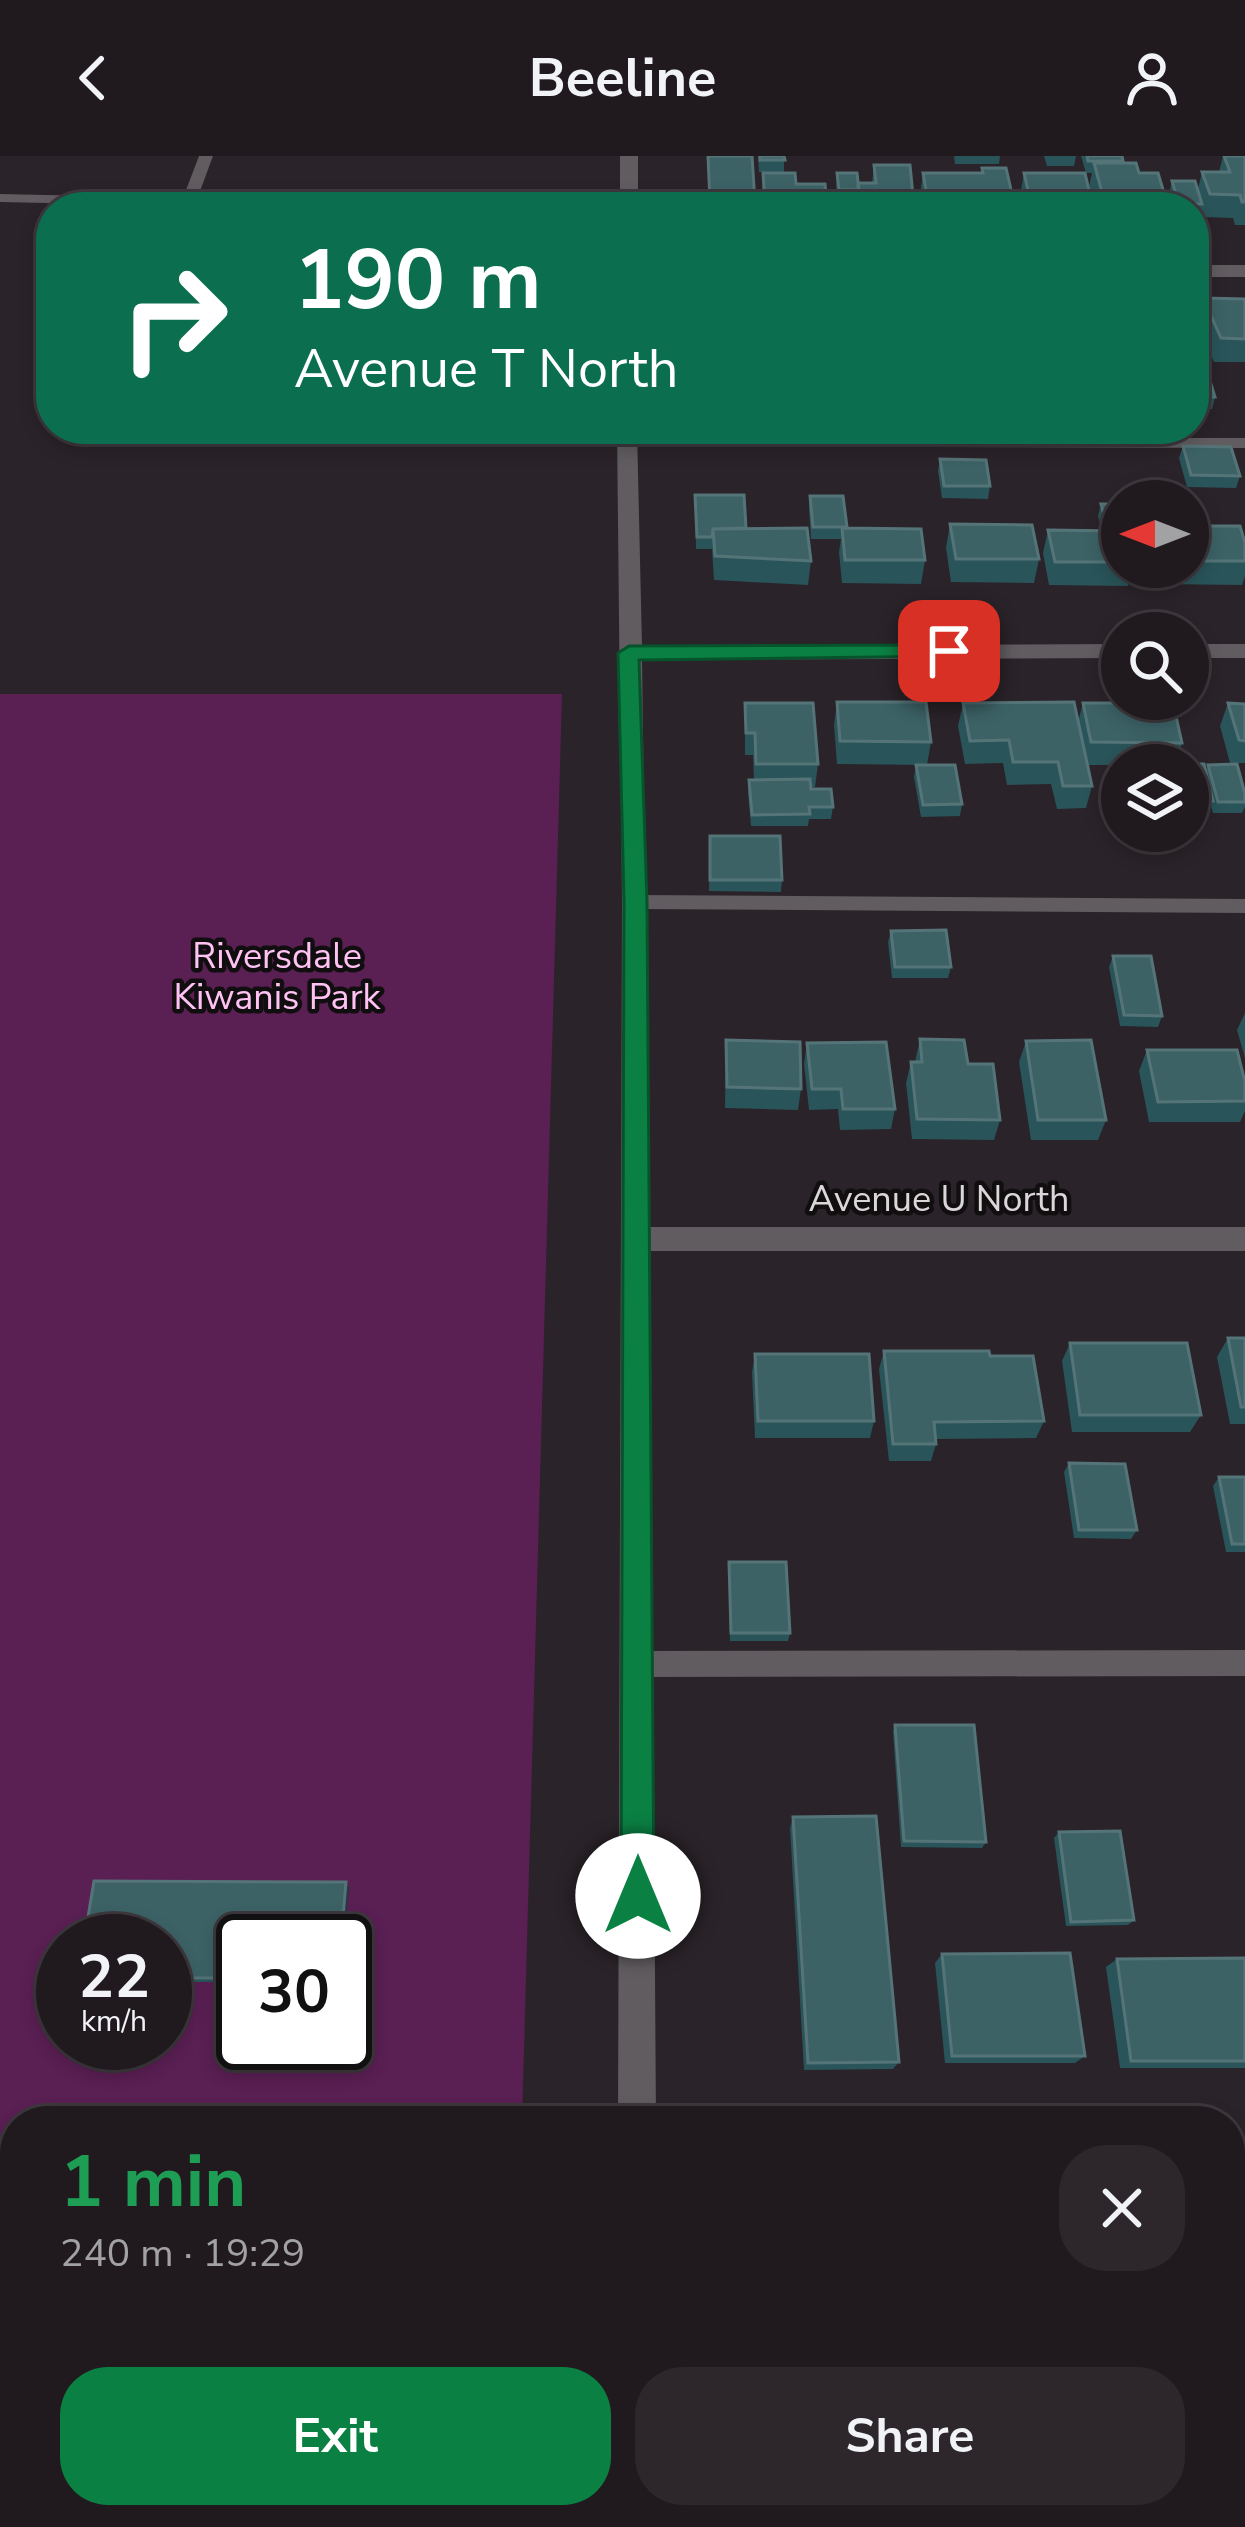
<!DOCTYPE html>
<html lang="en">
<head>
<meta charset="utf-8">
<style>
	body { margin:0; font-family:"Nunito Sans",sans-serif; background:#2d272c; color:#f1f3f6; height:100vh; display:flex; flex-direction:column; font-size:45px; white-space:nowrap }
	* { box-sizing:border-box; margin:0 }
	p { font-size:39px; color:#a2a1a4 }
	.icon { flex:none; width:66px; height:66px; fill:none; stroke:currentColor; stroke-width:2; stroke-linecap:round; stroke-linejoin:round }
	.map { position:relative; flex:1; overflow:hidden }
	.details { position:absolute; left:0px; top:1950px; width:1245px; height:423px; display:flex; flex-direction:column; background:#201a1f; border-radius:48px 48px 0 0; box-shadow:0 6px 18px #0003,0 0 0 3px #3d383d }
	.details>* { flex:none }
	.hud { position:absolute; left:36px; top:36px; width:1173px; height:252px; border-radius:48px; box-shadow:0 6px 18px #0003,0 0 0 3px #3d383d; background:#0b6e4f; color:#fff; overflow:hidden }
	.needle { width:78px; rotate:270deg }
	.controls { position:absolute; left:1101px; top:324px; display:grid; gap:24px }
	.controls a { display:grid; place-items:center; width:108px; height:108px; border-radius:50%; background:#201a1f; box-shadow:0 6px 18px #0003,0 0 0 3px #3d383d; font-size:60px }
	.speed { position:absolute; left:36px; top:1758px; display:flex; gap:24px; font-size:60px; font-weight:700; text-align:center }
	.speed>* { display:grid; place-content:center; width:156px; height:156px; border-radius:50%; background:#201a1f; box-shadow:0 6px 18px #0003,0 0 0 3px #3d383d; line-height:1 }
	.speed small { font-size:30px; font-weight:400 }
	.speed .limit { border:6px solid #111; border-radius:18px; background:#fff; color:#111 }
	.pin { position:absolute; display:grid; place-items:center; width:102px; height:102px; color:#fff; margin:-51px; border-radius:24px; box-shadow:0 6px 18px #0006 }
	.me { position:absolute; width:132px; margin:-66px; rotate:0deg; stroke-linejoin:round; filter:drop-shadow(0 0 9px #0008) }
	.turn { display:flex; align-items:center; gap:42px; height:252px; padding:0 60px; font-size:54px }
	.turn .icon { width:156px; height:156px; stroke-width:2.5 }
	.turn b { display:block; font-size:84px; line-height:102px }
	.round { display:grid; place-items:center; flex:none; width:126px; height:126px; border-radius:48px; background:#2d272c }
	.overview { display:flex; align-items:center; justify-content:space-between; height:204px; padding:0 60px }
	h1 { font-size:72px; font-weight:700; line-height:90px; color:#1e9e55 }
	.cta { display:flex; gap:24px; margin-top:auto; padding:24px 60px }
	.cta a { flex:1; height:138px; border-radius:48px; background:#0b8043; color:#fff; font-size:48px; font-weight:700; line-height:138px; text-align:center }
	.cta a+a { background:#2d272c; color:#f1f3f6 }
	header { display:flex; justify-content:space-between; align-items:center; height:156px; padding:0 60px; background:#201a1f; font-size:54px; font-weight:700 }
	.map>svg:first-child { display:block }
	.green { fill:#5a1f53; fill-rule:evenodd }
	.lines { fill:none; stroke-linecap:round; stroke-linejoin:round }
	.lane { fill:#605c5f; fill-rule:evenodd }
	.street { fill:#605c5f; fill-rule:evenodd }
	.wall { fill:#295459 }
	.shaded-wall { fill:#223a40 }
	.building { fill:#3c6266; stroke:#557478; stroke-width:3 }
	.route { fill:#0b8043; stroke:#07532c; stroke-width:3 }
	.labels { text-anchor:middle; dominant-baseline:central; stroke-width:9; stroke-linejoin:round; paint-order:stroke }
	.park-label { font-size:36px; fill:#ffc2f3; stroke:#110e10 }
	.street-label { font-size:36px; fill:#dad6d9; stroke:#110e10 }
</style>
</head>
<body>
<header><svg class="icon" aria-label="back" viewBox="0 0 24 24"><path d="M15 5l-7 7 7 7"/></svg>Beeline<svg class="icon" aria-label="person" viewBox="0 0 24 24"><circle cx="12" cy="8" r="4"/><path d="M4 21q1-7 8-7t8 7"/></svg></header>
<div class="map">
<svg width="1245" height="2371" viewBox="0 0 1245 2371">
	<rect width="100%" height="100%" fill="#2a2329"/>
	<path class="green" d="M0,538H562L522,1965H15V2358H510V2371H0ZM63,1785H165V1887H63ZM243,1785H345V1887H243Z"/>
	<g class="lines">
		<path class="lane" d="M199,0H213L196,46L189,50L0,46V38L183,42Z
			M627,282H1245V292L621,290L619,287Z
			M635,739L1245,743V757L635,753L625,746Z
			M1245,1494V1520L637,1521L628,1517L624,1508L628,1499L637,1495Z"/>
		<path class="street" d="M620,0H638V51H620Z
			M1194,109H1245V121H1194Z
			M617,273H637L642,490L1122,488V502L642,504L650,1071H1245V1095H650L656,1965H618L622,746Z
			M1188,488H1245V502H1188Z
			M1230,2095H1245V2135H1230Z
			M616,2358H658V2371H616Z"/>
	</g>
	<path class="wall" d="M708,0H752L754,51H708Z
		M758,0H784V16H759Z
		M954,0H1000L999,8H955Z
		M1044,0H1076L1074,10H1047Z
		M1081,0H1122L1123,7L1139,17L1165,40L1162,51H1095L1089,30L1092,17H1086Z
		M1223,0H1245V69H1235L1233,62L1204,61L1201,53L1199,60H1194V51H1173L1169,37L1172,25L1198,33L1202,16H1219Z
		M874,9H910L914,51H856V46H838L836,29L837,17L858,27H872Z
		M982,12L1012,38L1009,51H922L920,40L923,17H981Z
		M763,17L796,28H825L827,51H762Z
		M1024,17L1090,39L1088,51H1023L1020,40Z
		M1203,142L1245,143V206H1214L1197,166Z
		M1194,215L1215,241L1212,253H1194Z
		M1183,290L1240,320L1236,332L1187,331L1179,302Z
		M940,303L990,330L988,343L942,342L938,315Z
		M695,339L746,372L811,405L808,429L714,424L712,393H696Z
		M810,340L846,372L925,404L921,428L842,427L839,396L841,383H811L809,352Z
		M1101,348H1122V411H1133L1128,430L1049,429L1043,397L1048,374H1102L1098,360Z
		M950,368L1039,403L1034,427L951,426L946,392Z
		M1188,370L1245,387V420L1242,429L1158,428L1154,411H1188Z
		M837,546L931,586L927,609L837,608L834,569Z
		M1074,546L1078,566L1083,547H1173L1182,587L1175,608H1204L1206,616L1208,609L1237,608L1245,638V651L1242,657H1213L1211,650L1209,657H1188V609H1088L1092,630L1086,652L1057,653L1051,628L1007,629L1003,607L965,608L958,570L963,547Z
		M745,547L818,608L815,631H810L811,633L833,651L831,663H809L808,670H751L748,636L749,624H754L753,599H745Z
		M1228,547L1245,548V607H1230L1220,570Z
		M916,609L962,648L960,660L921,661L914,621Z
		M710,680L782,724L781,736L709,735Z
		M891,775L951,811L948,822H892L888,786Z
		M1113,800L1162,860L1158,871L1120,870L1109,811Z
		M1245,857V902L1237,874Z
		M920,883L1000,964L994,984L912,983L906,927L911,906H915Z
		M726,884L801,933L798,954L725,952Z
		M1026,885L1106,964L1098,984H1031L1019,906Z
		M807,887L895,953L891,973L840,974L838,953L809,954L804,908Z
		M1147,894L1245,926V955L1240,966H1149L1139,915Z
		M1228,1182H1245V1268H1230L1217,1201Z
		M1070,1187L1201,1259L1190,1276H1072L1062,1205Z
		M884,1195L990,1200L1044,1265L1036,1282L936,1283V1288L931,1305H889L879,1213Z
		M755,1198L874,1265L870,1282H755L752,1216Z
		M1069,1307L1137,1374L1131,1383L1074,1382L1064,1316Z
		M1219,1321H1245V1396H1226L1213,1330Z
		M729,1406L790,1477L788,1485H730Z
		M895,1569L986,1686L982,1692L901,1691L893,1575Z
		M793,1661L899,1906L893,1913L804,1914L790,1672Z
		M1059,1676L1134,1764L1128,1769L1066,1770L1054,1682Z
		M346,1726L349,1731L243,1785V1826H165V1785Z
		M942,1798L1085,1900L1075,1907H945L935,1807Z
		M1245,1802V1912H1120L1106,1811L1117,1803Z
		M1230,2348L1239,2350L1241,2364H1245V2371H1168L1167,2358H1230Z"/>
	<path class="shaded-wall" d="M346,1726L349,1731L344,1785H341Z"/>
	<path class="building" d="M708,0H752L755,46H710Z
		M760,0H784L785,4H760Z
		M1087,0H1122L1123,5H1088Z
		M1224,0H1245V46H1242L1240,39L1210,38L1202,16H1230Z
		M1094,7H1136L1139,17H1158L1165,40H1103Z
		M874,9H910L914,50L860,49L858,27H876Z
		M982,12H1006L1012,38H952L954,46H928L923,17H983Z
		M763,17H795L796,28H825L827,50H765Z
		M837,17H857L859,34L858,27V34H839Z
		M1024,17H1085L1090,39H1029Z
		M1172,25H1195L1202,48H1179Z
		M1203,142L1245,143V183L1221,182Z
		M1194,215H1207L1215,241H1194Z
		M1183,290L1231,291L1240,320L1191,319Z
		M940,303L986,304L990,330H944Z
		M695,339H744L746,372L713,373L712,381H697Z
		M810,340H843L847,371H813Z
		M1101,348H1122V375L1108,374Z
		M950,368L1032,369L1039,403H956Z
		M1188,370H1240L1245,387V405H1188Z
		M807,372L811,405L715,400L713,373Z
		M842,372L921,373L925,404H845Z
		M1048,374L1122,375V406H1055Z
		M837,546H926L931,586L840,585Z
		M1074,546L1092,630H1063L1058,606H1013L1009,584L970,585L963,547Z
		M745,547H813L818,608H756L755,577H746Z
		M1083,547H1173L1182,587L1091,586Z
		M1228,547L1245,548V585L1239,584Z
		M1173,608H1204L1213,645H1188V609Z
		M1237,608L1245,638V646H1218L1208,609Z
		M916,609H955L962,648L923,649Z
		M810,623L811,633H831L833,651H809L810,658L752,659L749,624Z
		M710,680H780L782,724H710Z
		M946,774L951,811H895L891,775Z
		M1113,800H1151L1162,860L1124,859Z
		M920,883L964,884L968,908H993L1000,964L917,963L911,906H922Z
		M726,884L800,886L801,933L727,931Z
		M1091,884L1106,964H1038L1026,885Z
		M886,886L895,953H843L841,933H812L807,887Z
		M1147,894H1237L1245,926V945L1158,946Z
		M1228,1182H1245V1251H1241Z
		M1070,1187H1187L1201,1259H1080Z
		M884,1195H989L990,1200H1033L1044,1265L934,1266L936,1288H893Z
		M755,1198H869L874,1265H758Z
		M1069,1307L1125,1308L1137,1374H1079Z
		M1219,1321H1245V1388H1232Z
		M729,1406H786L790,1477H731Z
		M895,1569H974L986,1686L904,1685Z
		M876,1660L899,1906L808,1907L793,1661Z
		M1120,1675L1134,1764L1071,1766L1059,1676Z
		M94,1725L346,1726L341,1785H243V1822H165V1785H84Z
		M1070,1797L1085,1900H952L942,1798Z
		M1245,1802V1905H1131L1117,1803Z
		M1230,2350H1239L1241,2368H1245V2371H1182L1180,2358H1230Z"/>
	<path class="route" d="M949,489L956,491V500L639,504L647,746L654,1740L649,1751L638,1756L626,1751L621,1740L624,746L618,497L629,490Z"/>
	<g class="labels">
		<g class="park-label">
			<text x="277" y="800">Riversdale<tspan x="277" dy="41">Kiwanis Park</tspan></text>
		</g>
		<g class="street-label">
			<text x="939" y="1043">Avenue U North</text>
		</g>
	</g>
</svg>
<div class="controls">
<a><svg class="needle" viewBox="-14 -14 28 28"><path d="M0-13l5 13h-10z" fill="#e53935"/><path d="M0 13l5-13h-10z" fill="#a2a1a4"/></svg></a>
<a><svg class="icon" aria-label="search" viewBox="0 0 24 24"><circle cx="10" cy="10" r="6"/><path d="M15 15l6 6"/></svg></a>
<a><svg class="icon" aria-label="layers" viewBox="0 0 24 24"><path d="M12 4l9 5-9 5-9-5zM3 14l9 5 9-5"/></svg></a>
</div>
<div class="speed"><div>22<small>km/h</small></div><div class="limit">30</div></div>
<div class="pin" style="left:949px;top:495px;background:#d93025"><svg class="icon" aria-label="arrive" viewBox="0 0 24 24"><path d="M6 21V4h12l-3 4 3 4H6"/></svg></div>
<svg class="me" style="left:638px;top:1740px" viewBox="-20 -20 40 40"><circle r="19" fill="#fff"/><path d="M0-13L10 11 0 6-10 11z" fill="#0b8043"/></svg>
<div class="hud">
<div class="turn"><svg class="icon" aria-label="right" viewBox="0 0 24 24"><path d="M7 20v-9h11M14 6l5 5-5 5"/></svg><div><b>190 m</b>Avenue T North</div></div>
</div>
<section class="details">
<div class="overview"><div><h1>1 min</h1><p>240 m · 19:29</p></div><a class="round"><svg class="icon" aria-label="close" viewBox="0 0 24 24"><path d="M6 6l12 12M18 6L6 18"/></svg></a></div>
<div class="cta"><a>Exit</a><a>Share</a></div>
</section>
</div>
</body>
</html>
